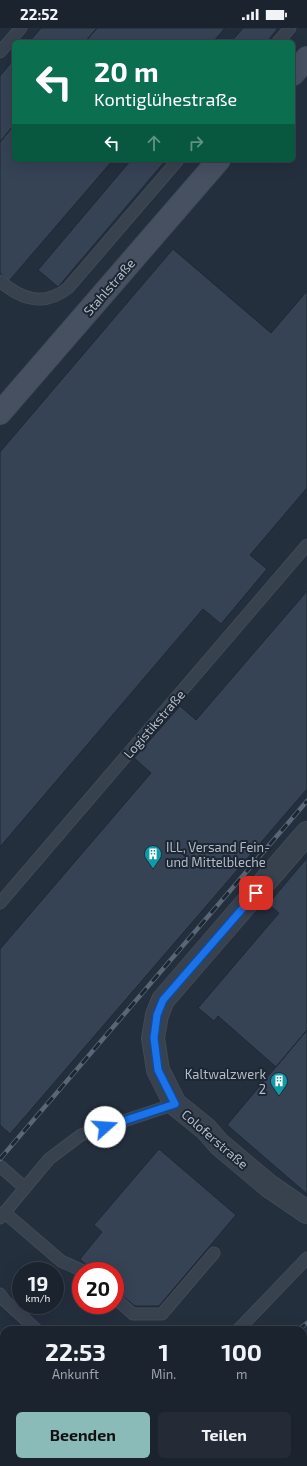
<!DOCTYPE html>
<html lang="de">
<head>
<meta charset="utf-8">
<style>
	body { margin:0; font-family:"Exo 2",sans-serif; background:#242b36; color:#f1f3f6; height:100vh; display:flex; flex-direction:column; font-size:15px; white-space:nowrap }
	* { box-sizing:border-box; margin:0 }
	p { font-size:13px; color:#a0a4aa }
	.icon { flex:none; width:22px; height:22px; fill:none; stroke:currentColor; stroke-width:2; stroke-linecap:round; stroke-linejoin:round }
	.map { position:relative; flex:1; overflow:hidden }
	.side { position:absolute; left:0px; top:1298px; width:307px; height:140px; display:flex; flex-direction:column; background:#1b232e; border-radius:12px 12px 0 0; box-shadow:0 4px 16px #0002,0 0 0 1px #39404a }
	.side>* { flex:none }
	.hud { position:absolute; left:12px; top:12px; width:283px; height:122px; border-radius:6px; box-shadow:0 4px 16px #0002,0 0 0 1px #39404a; background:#0b6e4f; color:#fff; overflow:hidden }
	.speed { position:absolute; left:12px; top:1234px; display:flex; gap:8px; font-size:20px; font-weight:700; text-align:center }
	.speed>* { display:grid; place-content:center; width:52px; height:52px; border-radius:50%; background:#1b232e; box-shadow:0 4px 16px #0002,0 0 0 1px #39404a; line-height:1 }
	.speed small { font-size:10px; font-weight:400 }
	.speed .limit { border:6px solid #d22; background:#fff; color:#111 }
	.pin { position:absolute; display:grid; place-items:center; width:34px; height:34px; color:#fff; margin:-17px; border-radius:8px; box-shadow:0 2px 6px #0006 }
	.me { position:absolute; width:44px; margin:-22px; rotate:71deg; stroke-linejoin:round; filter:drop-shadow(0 0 3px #0008) }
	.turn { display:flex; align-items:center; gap:14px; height:84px; padding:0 16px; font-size:18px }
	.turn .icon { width:52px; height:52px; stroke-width:2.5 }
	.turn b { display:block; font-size:28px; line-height:34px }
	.lanes { display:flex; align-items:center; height:38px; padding:0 16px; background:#0003; justify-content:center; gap:20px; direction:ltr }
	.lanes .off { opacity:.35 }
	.eta { display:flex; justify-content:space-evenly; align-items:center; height:68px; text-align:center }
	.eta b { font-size:24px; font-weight:700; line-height:28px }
	.cta { display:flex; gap:8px; margin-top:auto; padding:8px 16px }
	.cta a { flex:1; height:46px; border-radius:6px; background:#8bbbb9; color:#111; font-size:16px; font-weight:700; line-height:46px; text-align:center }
	.cta a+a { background:#242b36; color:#f1f3f6 }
	.status { display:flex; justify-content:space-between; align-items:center; height:28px; padding:0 20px; background:#1b232e; direction:ltr }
	.status svg { height:11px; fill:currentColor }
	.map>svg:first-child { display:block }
	.building { fill:#364354; stroke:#1f2835 }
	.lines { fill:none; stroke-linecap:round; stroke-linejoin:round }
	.lane-casing { stroke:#414a57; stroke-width:13 }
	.street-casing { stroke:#414a57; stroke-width:24 }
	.secondary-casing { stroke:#414a57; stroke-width:24 }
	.lane { stroke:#38414e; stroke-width:11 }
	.street { stroke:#38414e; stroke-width:22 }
	.secondary { stroke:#465061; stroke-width:22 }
	.rail-casing { stroke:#5a6575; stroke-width:4.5 }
	.rail { stroke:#1d2633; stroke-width:3; stroke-dasharray:9; stroke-linecap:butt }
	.route-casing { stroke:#114b97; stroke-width:10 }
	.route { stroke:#1a73e8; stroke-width:7 }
	.labels { text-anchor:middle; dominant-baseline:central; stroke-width:4; stroke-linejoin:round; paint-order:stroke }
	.street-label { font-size:13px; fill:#b4bcc9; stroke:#1d2633 }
	.poi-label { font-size:13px; fill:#b4bcc9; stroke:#1d2633; text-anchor:start }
</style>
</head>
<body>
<div class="status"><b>22:52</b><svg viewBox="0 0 49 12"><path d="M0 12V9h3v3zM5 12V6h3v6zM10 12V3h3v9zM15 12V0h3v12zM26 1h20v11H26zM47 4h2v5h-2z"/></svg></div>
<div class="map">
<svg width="307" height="1438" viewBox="0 0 307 1438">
	<rect width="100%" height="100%" fill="#242f3e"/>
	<path class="building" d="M41,0H97L85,14H29Z
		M97,0H225L213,14H85Z
		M243,0H278L267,14H231Z
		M14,31V97L0,114V48Z
		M14,97V132H113L9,253L0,245V114Z
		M131,132H166L58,259L38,242Z
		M173,221L271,305L307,263V460L250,527L267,541L221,596L203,581L0,819V424Z
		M307,563V761L10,1106L0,1097V921L151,745L134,730L180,678L196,692Z
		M307,830V1002L276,1039L218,988L214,993L198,980L279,885L268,876Z
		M307,1002V1166L227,1097Z
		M159,1121L236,1187L159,1278H135L115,1262V1243H93L80,1231L102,1204L94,1197Z"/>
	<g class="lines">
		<defs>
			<path id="lane" d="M278,14L290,0
				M0,24L21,0
				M0,253C22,272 44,279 68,260L178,132
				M0,875L307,517
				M0,1138L25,1160
				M4,1184L61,1233L83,1243
				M0,1190L49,1131L81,1107L175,1076
				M0,1266L5,1273L37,1302
				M115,1270L133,1286H162L214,1225
				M238,1302L307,1230"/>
			<path id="street" d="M307,805L163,972L157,987L153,1010L158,1042L175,1076L206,1101L219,1116L269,1158L307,1184"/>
			<path id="secondary" d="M293,46L307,30
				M0,385L219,132"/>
		</defs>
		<use href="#lane" class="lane-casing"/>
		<use href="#street" class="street-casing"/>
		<use href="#secondary" class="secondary-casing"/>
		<use href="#lane" class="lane"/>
		<use href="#street" class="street"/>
		<use href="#secondary" class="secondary"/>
		<defs>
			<path id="rail" d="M0,1131L307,773
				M298,1302L307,1295
				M0,1409H4
				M0,1430H4
				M85,1434L162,1438"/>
		</defs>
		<use href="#rail" class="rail-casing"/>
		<use href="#rail" class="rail"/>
	</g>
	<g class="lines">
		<defs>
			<path id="route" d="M105,1099L175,1076L158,1042L154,1010L157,987L163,972L256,865"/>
		</defs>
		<use href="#route" class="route-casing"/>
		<use href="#route" class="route"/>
	</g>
	<defs>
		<symbol id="building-pin" viewBox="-11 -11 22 30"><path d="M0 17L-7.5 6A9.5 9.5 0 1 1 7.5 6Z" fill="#0f9aa8" stroke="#1d2633"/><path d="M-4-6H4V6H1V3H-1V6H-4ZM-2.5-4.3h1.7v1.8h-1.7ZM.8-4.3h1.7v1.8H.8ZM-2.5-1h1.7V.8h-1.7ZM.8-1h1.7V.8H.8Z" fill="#fff"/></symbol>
	</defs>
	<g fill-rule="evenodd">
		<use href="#building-pin" x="143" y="816" width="20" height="27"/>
		<use href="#building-pin" x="269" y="1043" width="20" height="27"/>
	</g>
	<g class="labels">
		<g class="street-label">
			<text transform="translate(109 259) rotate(-49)">Stahlstraße</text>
			<text transform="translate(154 696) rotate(-49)">Logistikstraße</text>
			<text transform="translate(215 1111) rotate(41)">Coloferstraße</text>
		</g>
		<g class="poi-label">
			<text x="166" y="819">ILL, Versand Fein-<tspan x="166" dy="15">und Mittelbleche</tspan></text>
			<text x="266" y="1046" text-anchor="end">Kaltwalzwerk<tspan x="266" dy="15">2</tspan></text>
		</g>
	</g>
</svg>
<div class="speed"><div>19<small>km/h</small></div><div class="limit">20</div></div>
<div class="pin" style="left:256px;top:865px;background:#d93025"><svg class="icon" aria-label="arrive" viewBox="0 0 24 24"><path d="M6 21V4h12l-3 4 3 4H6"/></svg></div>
<svg class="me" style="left:105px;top:1099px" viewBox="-20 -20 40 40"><circle r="19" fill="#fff"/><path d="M0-13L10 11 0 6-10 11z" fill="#1a73e8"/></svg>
<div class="hud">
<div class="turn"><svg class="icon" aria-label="left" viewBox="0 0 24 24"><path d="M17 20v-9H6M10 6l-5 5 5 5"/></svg><div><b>20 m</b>Kontiglühestraße</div></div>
<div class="lanes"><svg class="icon" aria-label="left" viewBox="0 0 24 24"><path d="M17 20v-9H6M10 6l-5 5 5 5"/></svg><svg class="icon off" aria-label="ahead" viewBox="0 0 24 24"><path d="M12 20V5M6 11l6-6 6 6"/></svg><svg class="icon off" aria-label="right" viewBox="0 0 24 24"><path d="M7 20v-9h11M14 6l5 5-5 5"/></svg></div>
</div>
<section class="side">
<div class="eta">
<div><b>22:53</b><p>Ankunft</p></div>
<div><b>1</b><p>Min.</p></div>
<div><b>100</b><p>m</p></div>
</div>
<div class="cta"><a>Beenden</a><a>Teilen</a></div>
</section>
</div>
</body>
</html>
